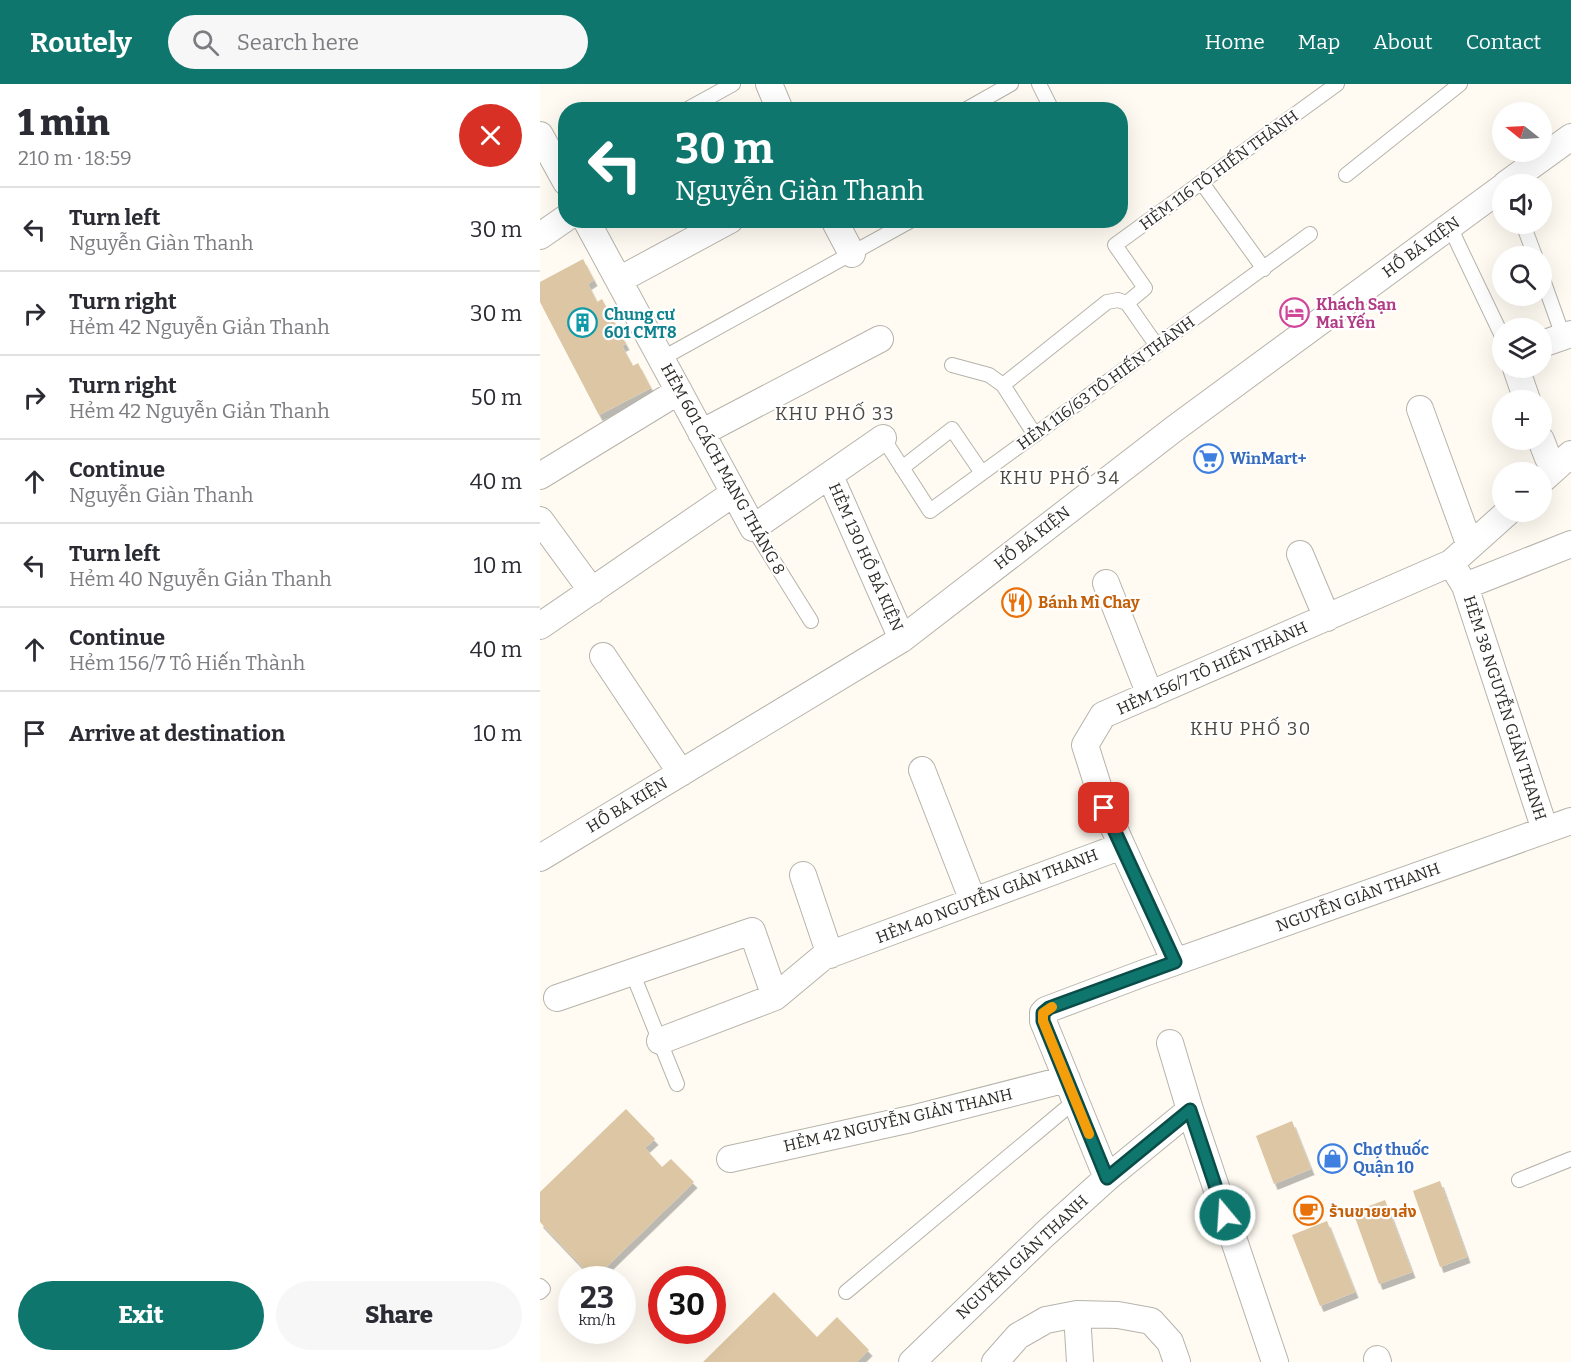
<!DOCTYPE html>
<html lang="en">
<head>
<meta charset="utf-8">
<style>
	body { margin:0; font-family:Bitter,"Noto Sans Thai",serif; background:#f7f7f7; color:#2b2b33; height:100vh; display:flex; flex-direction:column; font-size:22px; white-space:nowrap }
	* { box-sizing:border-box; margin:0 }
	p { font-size:20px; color:#7c7c81 }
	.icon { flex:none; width:33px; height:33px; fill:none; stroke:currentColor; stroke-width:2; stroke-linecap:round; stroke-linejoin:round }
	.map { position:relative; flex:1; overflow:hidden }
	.sheet { display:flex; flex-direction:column; background:#fff; width:540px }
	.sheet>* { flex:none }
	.top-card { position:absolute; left:18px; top:18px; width:570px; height:126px; border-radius:24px; box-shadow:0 6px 24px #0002; background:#0f766e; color:#fff; overflow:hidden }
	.needle { width:39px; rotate:288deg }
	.fabs { position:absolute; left:952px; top:18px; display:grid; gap:12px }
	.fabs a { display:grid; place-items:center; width:60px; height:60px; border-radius:50%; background:#fff; box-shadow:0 6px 24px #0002; font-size:30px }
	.speed { position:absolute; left:18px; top:1182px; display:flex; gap:12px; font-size:30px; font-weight:700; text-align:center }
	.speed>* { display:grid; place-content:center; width:78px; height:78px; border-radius:50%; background:#fff; box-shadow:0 6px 24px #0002; line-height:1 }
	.speed small { font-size:15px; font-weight:400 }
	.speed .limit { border:9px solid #d22; background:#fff; color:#111 }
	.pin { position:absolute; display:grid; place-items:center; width:51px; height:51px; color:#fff; margin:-26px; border-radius:12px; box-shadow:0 3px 9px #0006 }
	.me { position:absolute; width:66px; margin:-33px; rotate:342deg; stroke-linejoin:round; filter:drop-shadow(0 0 4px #0008) }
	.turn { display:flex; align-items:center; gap:21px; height:126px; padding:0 18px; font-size:27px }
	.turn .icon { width:78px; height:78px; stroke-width:2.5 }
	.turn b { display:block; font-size:42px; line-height:51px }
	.round { display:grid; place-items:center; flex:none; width:63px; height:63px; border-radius:32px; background:#f7f7f7 }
	.head { display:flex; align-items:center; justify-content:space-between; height:102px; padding:0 18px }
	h1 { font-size:36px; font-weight:800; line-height:45px }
	.button { display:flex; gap:12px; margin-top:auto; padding:12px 18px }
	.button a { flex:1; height:69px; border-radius:36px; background:#0f766e; color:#fff; font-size:24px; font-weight:800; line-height:69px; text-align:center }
	.button a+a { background:#f7f7f7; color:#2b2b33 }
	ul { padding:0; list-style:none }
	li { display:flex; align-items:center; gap:18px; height:84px; padding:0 18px; border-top:2px solid #e1e1e2 }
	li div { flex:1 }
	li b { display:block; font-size:22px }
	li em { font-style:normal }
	header { display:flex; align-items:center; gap:36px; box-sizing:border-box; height:84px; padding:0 30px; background:#0f766e; color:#fff }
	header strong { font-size:28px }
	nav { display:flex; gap:33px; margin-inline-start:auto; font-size:21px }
	.search { width:420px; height:54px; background:#f7f7f7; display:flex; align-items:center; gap:15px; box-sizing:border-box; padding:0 21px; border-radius:33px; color:#7c7c81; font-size:22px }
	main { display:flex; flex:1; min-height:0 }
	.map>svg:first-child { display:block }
	.building { fill:#dcc6a3; filter:url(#shadow) }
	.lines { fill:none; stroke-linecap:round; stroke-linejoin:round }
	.service-casing { stroke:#b6b3aa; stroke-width:16 }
	.minor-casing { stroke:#b6b3aa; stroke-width:28 }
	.service { stroke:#fff; stroke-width:14 }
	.minor { stroke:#fff; stroke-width:26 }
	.route-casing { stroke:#0a4d48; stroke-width:15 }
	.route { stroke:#0f766e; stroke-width:10 }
	.slow { stroke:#f59e0b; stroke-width:10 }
	.labels { text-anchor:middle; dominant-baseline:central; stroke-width:4.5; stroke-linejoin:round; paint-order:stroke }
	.street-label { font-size:16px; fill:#2d2b28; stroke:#fff }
	.hotel-label { font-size:16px; font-weight:bold; fill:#b23c85; stroke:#fff; text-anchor:start }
	.culture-label { font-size:16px; font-weight:bold; fill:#0d838f; stroke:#fff; text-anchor:start }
	.shop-label { font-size:16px; font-weight:bold; fill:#366cbe; stroke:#fff; text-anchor:start }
	.food-label { font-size:16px; font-weight:bold; fill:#c56008; stroke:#fff; text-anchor:start }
	.neighbourhood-label { font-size:18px; letter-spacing:1.5px; fill:#4c4941; stroke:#fff }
</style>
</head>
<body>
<header>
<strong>Routely</strong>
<div class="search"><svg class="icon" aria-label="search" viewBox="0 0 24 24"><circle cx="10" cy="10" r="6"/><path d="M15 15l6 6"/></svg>Search here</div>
<nav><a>Home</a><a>Map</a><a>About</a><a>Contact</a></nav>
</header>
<main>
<section class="sheet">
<div class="head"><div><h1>1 min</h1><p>210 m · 18:59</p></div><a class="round" style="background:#d93025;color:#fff"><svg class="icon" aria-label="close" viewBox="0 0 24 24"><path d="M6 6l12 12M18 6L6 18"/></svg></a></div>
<ul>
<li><svg class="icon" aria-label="left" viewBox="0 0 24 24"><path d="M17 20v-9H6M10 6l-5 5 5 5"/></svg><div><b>Turn left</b><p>Nguyễn Giàn Thanh</p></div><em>30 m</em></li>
<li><svg class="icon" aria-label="right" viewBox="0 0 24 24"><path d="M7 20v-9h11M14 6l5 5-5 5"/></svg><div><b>Turn right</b><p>Hẻm 42 Nguyễn Giản Thanh</p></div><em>30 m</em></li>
<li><svg class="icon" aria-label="right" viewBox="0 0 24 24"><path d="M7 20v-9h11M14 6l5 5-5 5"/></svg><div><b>Turn right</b><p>Hẻm 42 Nguyễn Giản Thanh</p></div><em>50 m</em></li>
<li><svg class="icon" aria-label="ahead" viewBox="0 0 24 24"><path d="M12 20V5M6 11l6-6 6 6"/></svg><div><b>Continue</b><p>Nguyễn Giàn Thanh</p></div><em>40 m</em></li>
<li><svg class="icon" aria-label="left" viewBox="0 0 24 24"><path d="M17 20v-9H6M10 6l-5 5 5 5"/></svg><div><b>Turn left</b><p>Hẻm 40 Nguyễn Giản Thanh</p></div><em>10 m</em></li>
<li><svg class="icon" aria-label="ahead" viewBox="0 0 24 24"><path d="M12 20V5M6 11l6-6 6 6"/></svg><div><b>Continue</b><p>Hẻm 156/7 Tô Hiến Thành</p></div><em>40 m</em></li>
<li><svg class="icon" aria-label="arrive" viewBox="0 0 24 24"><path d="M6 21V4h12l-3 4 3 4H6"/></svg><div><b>Arrive at destination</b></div><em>10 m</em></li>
</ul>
<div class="button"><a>Exit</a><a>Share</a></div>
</section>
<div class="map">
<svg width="1031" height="1278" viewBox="0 0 1031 1278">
	<defs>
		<filter id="shadow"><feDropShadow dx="3.5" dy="6" stdDeviation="0" flood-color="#0004"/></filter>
	</defs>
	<rect width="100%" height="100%" fill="#fffbf2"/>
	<path class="building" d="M43,175L54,196L48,200L57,218L62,215L86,260L82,262L93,282L98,279L111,304L59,331L0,218V198Z
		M86,1025L115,1055L105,1064L122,1083L131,1075L154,1098L54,1195L0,1138V1108Z
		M752,1037L771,1085L734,1100L716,1052Z
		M900,1097L927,1173L900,1183L873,1107Z
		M845,1116L872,1188L839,1200L813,1128Z
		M787,1137L815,1208L780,1222L752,1151Z
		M234,1208L277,1253L297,1233L329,1266L317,1278H163Z"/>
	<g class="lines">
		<defs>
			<path id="service" d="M499,0L512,26
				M146,26L193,0
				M425,26L471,0
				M806,91L920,0
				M662,99L724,185
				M983,140L995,172
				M910,142L918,160L963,254
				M1002,193L1023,252
				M617,262L587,219L605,204L575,161L797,0
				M121,275L372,136
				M412,281L449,291L463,301L495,351
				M463,301L567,218L578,216L587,219
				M343,354L390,427L770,150
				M362,384L412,345L442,389
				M213,444L271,537
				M92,888L137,1000
				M979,1096L1031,1075
				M0,1202L3,1205L0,1208
				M306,1208L536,1016"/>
			<path id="minor" d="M229,0L240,26
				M0,51L26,98
				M966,100L1031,53
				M46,136L213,444L343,354
				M294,136L312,170
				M0,152L26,134
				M79,196L190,136
				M1002,260L1031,250
				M976,284L987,316
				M880,325L930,462
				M161,349L340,255
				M1001,356L1008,374
				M0,392L139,307
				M290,392L362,555
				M1002,396L1031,370
				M968,428L911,479L925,502L1031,460
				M0,436L52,507
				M760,470L787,534
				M566,499L610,611
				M925,502L1005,746
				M0,542L194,409
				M63,572L141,689
				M382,686L433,817
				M582,762L565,724L545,661L563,631L911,479
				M0,774L362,555L634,345L963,103
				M263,791L290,871
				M17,914L212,847L235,913
				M120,957L235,913L283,873L582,762L635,878
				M630,959L650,1026L735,1278
				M190,1075L371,1035L527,995
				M567,1094L503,937V929L506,926L604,889L1031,737
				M537,1230L540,1278
				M837,1275L838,1278
				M372,1278L505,1150L567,1094L650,1026
				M455,1278L478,1252L506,1236L537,1230L578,1231L611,1237L630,1258L637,1278"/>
		</defs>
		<use href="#service" class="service-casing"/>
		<use href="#minor" class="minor-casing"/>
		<use href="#service" class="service"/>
		<use href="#minor" class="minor"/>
	</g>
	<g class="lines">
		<defs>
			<path id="route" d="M564,724L635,878L509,924L503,929V937L567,1094L650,1026L685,1131"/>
		</defs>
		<use href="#route" class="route-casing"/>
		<use href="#route" class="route"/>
		<path class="slow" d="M512,923L503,929V937L549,1050"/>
	</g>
	<defs>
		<symbol id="hotel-ring" viewBox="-11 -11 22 22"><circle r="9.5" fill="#fff" stroke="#d1479c" stroke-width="1.5"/><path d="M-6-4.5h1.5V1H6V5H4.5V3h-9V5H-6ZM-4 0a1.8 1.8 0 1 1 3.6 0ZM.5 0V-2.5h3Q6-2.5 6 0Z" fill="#d1479c"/></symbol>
		<symbol id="building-ring" viewBox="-11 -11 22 22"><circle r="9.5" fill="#fff" stroke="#0f9aa8" stroke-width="1.5"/><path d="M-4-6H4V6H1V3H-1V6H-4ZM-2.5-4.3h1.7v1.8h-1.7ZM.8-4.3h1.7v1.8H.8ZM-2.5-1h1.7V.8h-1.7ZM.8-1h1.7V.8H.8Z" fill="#0f9aa8"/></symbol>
		<symbol id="supermarket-ring" viewBox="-11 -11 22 22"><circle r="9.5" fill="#fff" stroke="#3f7fe0" stroke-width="1.5"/><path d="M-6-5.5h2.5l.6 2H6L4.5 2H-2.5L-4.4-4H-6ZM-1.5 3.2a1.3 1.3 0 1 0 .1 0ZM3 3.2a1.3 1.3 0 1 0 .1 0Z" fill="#3f7fe0"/></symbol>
		<symbol id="restaurant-ring" viewBox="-11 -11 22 22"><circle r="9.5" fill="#fff" stroke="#e8710a" stroke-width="1.5"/><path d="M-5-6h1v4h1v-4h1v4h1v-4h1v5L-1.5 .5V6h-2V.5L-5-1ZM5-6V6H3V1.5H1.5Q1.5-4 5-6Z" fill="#e8710a"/></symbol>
		<symbol id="shop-ring" viewBox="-11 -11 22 22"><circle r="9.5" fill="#fff" stroke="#3f7fe0" stroke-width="1.5"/><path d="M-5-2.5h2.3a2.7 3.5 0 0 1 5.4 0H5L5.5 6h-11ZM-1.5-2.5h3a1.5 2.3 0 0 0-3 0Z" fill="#3f7fe0"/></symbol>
		<symbol id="cafe-ring" viewBox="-11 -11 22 22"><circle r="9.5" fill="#fff" stroke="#e8710a" stroke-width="1.5"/><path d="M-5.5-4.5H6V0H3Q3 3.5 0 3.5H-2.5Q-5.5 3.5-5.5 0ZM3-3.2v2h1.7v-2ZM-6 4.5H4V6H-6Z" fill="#e8710a"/></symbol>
	</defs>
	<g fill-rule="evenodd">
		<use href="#hotel-ring" x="738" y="212" width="33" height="33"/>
		<use href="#building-ring" x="26" y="222" width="33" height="33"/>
		<use href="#supermarket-ring" x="652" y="358" width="33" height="33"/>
		<use href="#restaurant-ring" x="460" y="502" width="33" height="33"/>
		<use href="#shop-ring" x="776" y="1058" width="33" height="33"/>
		<use href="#cafe-ring" x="752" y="1110" width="33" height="33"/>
	</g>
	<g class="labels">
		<g class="street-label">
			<text transform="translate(679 86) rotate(-36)">HẺM 116 TÔ HIẾN THÀNH</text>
			<text transform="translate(881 163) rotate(-36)">HỒ BÁ KIỆN</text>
			<text transform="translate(566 299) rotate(-36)">HẺM 116/63 TÔ HIẾN THÀNH</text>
			<text transform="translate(183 385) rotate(61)">HẺM 601 CÁCH MẠNG THÁNG 8</text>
			<text transform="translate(492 454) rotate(-38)">HỒ BÁ KIỆN</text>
			<text transform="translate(326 473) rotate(66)">HẺM 130 HỒ BÁ KIỆN</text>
			<text transform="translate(672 584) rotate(-24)">HẺM 156/7 TÔ HIẾN THÀNH</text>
			<text transform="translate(965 624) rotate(72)">HẺM 38 NGUYỄN GIẢN THANH</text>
			<text transform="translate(87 721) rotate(-31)">HỒ BÁ KIỆN</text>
			<text transform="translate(447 812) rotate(-21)">HẺM 40 NGUYỄN GIẢN THANH</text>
			<text transform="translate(818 813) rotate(-20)">NGUYỄN GIÀN THANH</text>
			<text transform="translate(358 1036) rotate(-13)">HẺM 42 NGUYỄN GIẢN THANH</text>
			<text transform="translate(482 1173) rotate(-43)">NGUYỄN GIÀN THANH</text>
		</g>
		<g class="hotel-label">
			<text x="776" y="220">Khách Sạn<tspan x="776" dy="18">Mai Yến</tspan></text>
		</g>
		<g class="culture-label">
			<text x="64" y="230">Chung cư<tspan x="64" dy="18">601 CMT8</tspan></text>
		</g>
		<g class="shop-label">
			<text x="690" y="374">WinMart+</text>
			<text x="813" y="1065">Chợ thuốc<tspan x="813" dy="18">Quận 10</tspan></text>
		</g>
		<g class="food-label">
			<text x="498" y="518">Bánh Mì Chay</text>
			<text x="789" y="1127">ร้านขายยาส่ง</text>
		</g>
		<g class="neighbourhood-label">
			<text x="295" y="330">KHU PHỐ 33</text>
			<text x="520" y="394">KHU PHỐ 34</text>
			<text x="711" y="645">KHU PHỐ 30</text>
		</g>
	</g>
</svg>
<div class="fabs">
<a><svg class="needle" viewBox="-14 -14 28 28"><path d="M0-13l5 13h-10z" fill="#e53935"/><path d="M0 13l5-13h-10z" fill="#7c7c81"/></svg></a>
<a><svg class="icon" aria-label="sound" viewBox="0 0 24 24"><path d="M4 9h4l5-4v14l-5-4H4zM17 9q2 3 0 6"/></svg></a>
<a><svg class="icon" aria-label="search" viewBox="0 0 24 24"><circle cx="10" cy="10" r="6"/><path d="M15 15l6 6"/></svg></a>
<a><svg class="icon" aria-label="layers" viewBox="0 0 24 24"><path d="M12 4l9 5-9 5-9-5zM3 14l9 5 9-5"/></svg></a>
<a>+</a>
<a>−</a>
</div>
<div class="speed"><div>23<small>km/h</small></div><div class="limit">30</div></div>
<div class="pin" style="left:564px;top:724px;background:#d93025"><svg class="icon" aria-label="arrive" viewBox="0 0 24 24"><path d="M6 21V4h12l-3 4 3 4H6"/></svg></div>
<svg class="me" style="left:685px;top:1131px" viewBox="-20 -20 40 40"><circle r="17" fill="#0f766e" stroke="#fff" stroke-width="3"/><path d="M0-11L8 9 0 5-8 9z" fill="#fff"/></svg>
<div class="top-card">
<div class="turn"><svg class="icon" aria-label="left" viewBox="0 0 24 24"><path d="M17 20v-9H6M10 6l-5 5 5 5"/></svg><div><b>30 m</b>Nguyễn Giàn Thanh</div></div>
</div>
</div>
</main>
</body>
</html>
